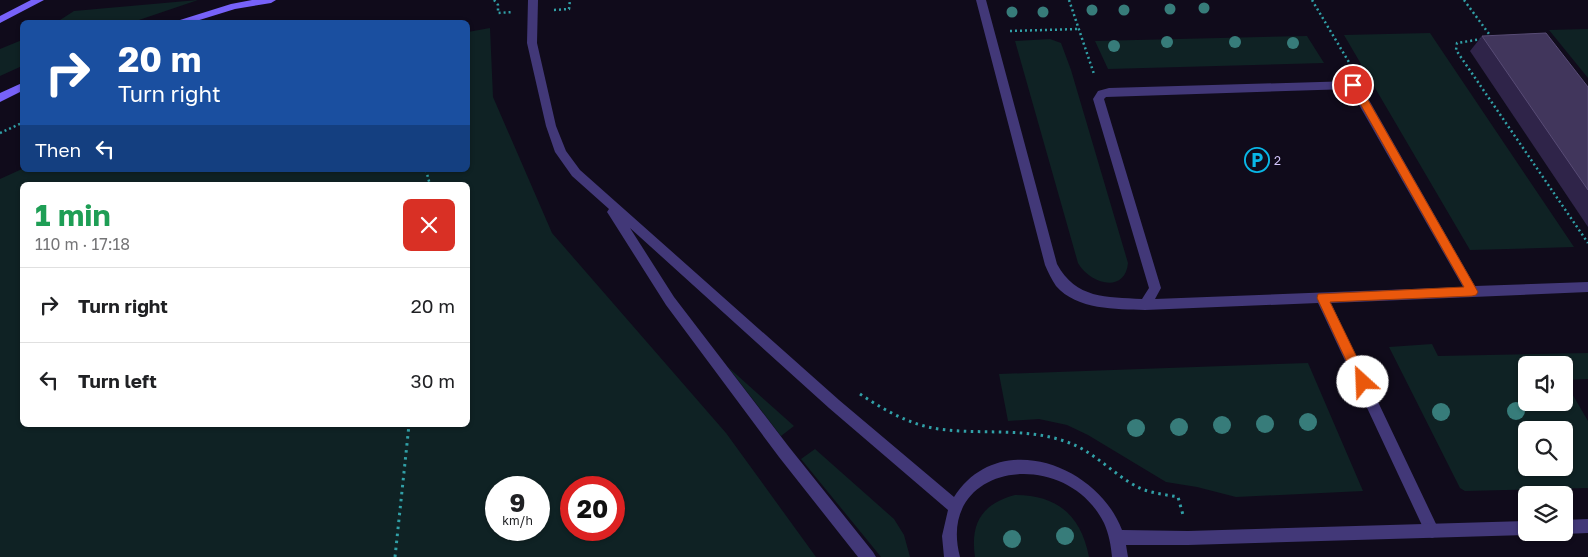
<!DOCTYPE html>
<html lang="en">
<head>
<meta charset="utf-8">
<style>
	body { margin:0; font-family:"Golos Text",sans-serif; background:#f6f6f6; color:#202124; height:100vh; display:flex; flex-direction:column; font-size:19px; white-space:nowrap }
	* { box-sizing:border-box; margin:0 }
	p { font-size:16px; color:#757577 }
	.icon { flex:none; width:28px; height:28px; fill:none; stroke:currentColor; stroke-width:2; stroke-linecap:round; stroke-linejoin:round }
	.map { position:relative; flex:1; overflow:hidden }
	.sheet { position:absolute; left:20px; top:182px; width:450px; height:245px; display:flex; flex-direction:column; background:#fff; border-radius:8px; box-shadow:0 1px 4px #0004 }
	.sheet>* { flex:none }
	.guide { position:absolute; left:20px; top:20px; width:450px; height:152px; border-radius:8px; box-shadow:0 1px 4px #0004; background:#1a4fa0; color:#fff; overflow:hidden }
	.buttons { position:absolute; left:1518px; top:356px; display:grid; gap:10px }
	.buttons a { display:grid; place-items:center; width:55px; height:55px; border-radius:8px; background:#fff; box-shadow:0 1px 4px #0004; font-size:25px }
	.speed { position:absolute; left:485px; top:476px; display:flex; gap:10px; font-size:25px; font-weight:700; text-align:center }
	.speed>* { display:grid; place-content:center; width:65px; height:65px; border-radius:50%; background:#fff; box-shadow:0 1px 4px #0004; line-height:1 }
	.speed small { font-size:12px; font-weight:400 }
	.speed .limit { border:8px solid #d22; background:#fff; color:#111 }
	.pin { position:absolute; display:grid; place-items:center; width:42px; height:42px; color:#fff; margin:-21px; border:2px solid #fff; border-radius:50%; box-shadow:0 1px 5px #0007 }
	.me { position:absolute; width:55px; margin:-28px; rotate:335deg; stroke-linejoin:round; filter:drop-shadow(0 0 4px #0008) }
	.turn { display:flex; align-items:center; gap:18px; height:105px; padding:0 15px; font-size:22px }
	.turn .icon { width:65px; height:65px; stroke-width:2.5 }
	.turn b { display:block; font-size:35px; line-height:42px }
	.then { display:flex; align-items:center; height:48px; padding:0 15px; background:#0003; gap:10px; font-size:19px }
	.round { display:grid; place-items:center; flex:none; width:52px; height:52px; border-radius:8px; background:#f6f6f6 }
	.overview { display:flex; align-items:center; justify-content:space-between; height:85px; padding:0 15px }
	h1 { font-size:30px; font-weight:700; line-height:38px; color:#1e9e55 }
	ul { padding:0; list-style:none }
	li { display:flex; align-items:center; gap:15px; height:75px; padding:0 15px; border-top:1px solid #e0e0e0 }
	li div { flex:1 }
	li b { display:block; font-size:19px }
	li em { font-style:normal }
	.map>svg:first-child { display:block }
	.green { fill:#0f2224; fill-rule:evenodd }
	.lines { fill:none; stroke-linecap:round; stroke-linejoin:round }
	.path-far1 { stroke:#31a0a7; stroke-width:2.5; stroke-dasharray:2 3; stroke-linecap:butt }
	.path { stroke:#31a0a7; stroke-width:3; stroke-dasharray:2.5 4.5; stroke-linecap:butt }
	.lane { fill:#423878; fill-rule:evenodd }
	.street { fill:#423878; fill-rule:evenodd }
	.secondary { fill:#7762f9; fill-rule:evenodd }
	.tree { fill:#377c7a }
	.wall { fill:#2f2449 }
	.building { fill:#41365c; stroke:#584c75 }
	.route { fill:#ea580c; stroke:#983908 }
	.labels { text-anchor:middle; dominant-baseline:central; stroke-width:4; stroke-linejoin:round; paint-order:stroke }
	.poi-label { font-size:12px; fill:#d4c7fd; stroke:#100b1b; text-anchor:start }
</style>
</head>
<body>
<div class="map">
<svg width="1588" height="557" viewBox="0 0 1588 557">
	<rect width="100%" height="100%" fill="#100b1b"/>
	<path class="green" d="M198,0L133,22H57L74,11Z
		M490,28L493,97L552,233L726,433L816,557H0V179L22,169L468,170V32ZM22,185H468V425H22ZM496,488H539V530H496ZM571,488H614V530H571Z
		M1588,29V78L1549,30Z
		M1430,33L1574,247L1470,250L1344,35Z
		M1307,36L1324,63L1108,69L1095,41Z
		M1050,39L1061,43L1071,70L1128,263C1125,294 1090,284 1078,263L1015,41Z
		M22,40V66L0,76V49Z
		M1432,344L1438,356L1588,353V379L1564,380V365H1526V402H1564V380L1588,421V488L1465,491L1460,488L1389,347ZM1526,430H1564V468H1526Z
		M1308,363L1363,491L1236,497L1197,487L1166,482L1088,435L1067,425L1039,419L1008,421L999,374Z
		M728,367L794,426L781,436Z
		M815,449L894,519L904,535L910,557H881L801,459Z
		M1015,495C1057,495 1081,515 1089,557H975C970,523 982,504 1015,495Z"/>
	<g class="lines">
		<path class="path-far1" d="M494,0L498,5V13L513,12
			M1069,0L1094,74
			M1312,0L1350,64
			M1464,0L1492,38
			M554,10L569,9L570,0
			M1010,31L1079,29
			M1482,39L1457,43L1456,50L1588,243
			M0,133L22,123
			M426,170L430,185"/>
		<path class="path" d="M860,394C884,410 910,425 939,429C982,435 1026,427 1067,442C1093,451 1111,472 1134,485C1147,493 1163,494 1178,497L1183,515
			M395,557L409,425"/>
		<path class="lane" d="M976,0H986L1057,264C1076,299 1106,297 1142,299L1149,288L1093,99L1098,91L1109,88L1353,81L1361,86L1475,286L1588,282V292L1331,303L1437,526L1439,531L1437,536L1432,538L1427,536L1318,303L1145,310C1116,309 1077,310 1056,286C1052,280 1048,272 1045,265ZM1350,89L1463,287L1155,299L1161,288L1104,99L1106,97Z"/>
		<path class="street" d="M528,0H538L537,43L556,126L566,151L580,170L839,400L954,497C998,428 1097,464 1122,530L1188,531L1526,521V532L1531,533L1526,535L1188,545H1126L1128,557H1112C1111,546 1109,534 1104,523C1065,445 935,463 960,557H944L942,536L948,510L829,408L630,228L674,297L789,447L873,552L876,557H858L779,457L666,305L609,215L607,212L609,209L572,176L555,152L546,126L527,43Z
			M1588,519V533L1564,534L1560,532H1564V520Z"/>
		<path class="secondary" d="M31,0H44L0,23V16Z
			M252,0H276L271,3L235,9L193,22H179L180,20L231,4Z
			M22,83V91L0,102V93Z"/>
	</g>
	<g class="tree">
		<circle cx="1204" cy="8" r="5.5"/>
		<circle cx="1170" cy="9" r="5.5"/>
		<circle cx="1092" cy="10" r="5.5"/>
		<circle cx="1124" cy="10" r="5.5"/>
		<circle cx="1012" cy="12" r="5.5"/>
		<circle cx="1043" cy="12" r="5.5"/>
		<circle cx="1167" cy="42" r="6"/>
		<circle cx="1235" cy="42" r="6"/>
		<circle cx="1293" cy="43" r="6"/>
		<circle cx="1114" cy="46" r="6"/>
		<circle cx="1516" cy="411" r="9"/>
		<circle cx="1441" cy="412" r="9"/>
		<circle cx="1308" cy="422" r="9"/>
		<circle cx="1265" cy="424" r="9"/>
		<circle cx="1222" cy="425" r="9"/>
		<circle cx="1179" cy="427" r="9"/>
		<circle cx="1136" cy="428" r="9"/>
		<circle cx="1065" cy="536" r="9"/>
		<circle cx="1012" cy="539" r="9"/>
	</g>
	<path class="wall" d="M1482,36L1588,87V227L1470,51Z"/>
	<path class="building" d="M1546,33L1588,87V190L1482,36Z"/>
	<path class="route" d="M1353,82L1360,86L1478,292L1476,295L1472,296L1330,302L1369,382L1367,386L1363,388L1358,386L1317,298L1318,294L1464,287L1353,91L1348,85Z"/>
	<defs>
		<symbol id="parking-ring" viewBox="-11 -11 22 22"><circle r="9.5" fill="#100b1b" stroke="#09b7e7" stroke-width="1.5"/><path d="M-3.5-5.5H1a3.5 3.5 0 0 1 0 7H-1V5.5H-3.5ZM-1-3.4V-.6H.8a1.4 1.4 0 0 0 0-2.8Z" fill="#09b7e7"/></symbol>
	</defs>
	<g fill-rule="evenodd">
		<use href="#parking-ring" x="1243" y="146" width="28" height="28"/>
	</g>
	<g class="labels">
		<g class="poi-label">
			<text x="1274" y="160">2</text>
		</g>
	</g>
</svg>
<div class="buttons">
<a><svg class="icon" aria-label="sound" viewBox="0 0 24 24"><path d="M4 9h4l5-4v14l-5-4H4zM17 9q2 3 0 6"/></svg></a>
<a><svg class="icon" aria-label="search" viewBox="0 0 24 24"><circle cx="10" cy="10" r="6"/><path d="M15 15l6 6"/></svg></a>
<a><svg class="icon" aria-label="layers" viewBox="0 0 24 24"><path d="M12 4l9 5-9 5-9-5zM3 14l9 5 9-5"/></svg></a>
</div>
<div class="speed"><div>9<small>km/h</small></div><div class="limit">20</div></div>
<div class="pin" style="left:1353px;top:85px;background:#d93025"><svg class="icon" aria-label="arrive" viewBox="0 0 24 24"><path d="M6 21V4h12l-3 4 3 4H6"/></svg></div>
<svg class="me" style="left:1363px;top:382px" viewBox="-20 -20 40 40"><circle r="19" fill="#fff"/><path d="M0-13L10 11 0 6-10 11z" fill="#ea580c"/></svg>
<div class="guide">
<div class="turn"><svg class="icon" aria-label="right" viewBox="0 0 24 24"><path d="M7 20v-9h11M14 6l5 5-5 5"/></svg><div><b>20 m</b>Turn right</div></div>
<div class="then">Then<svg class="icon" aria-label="left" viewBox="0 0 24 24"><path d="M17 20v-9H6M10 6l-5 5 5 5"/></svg></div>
</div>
<section class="sheet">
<div class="overview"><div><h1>1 min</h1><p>110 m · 17:18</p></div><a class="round" style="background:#d93025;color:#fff"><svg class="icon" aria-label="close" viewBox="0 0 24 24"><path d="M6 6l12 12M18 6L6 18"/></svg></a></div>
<ul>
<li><svg class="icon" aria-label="right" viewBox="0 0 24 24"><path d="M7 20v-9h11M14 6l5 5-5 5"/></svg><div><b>Turn right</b></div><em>20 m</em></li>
<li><svg class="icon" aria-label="left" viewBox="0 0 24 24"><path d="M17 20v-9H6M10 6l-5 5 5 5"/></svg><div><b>Turn left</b></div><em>30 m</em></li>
</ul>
</section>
</div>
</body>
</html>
